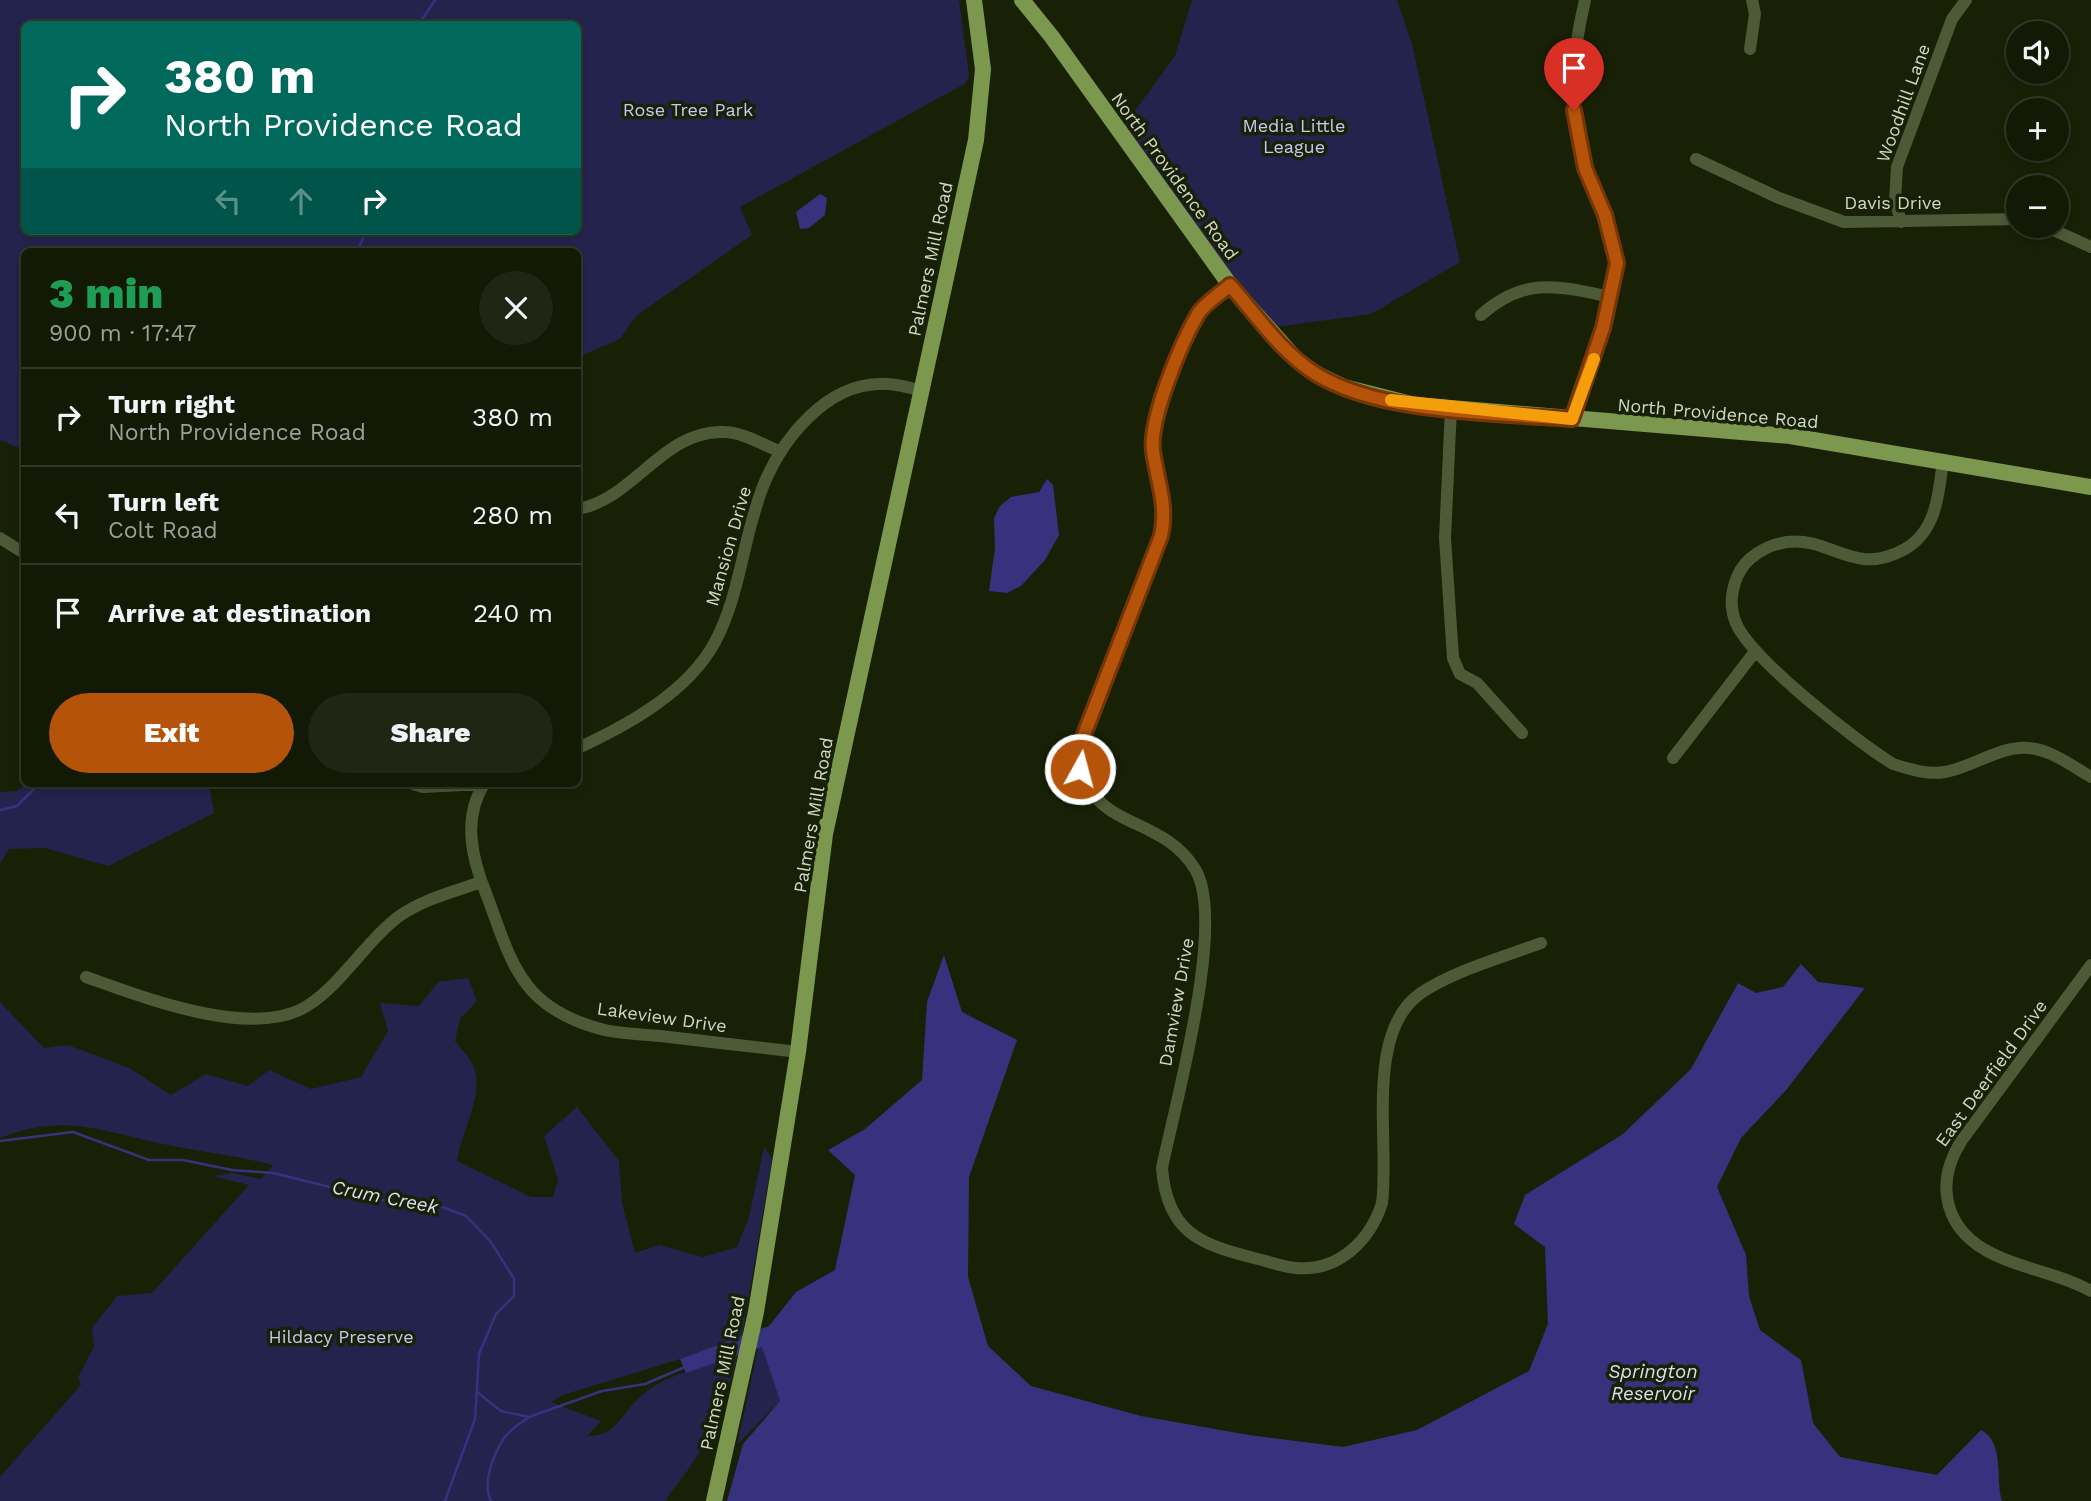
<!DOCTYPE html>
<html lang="en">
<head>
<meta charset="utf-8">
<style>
	body { margin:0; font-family:"Work Sans",sans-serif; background:#1f2613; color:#f1f3f6; height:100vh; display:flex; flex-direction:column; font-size:26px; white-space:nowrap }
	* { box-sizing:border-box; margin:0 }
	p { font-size:23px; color:#9ca09a }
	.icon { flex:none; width:38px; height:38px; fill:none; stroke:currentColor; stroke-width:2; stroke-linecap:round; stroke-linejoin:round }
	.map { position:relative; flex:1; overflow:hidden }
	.panel { position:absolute; left:21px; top:248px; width:560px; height:539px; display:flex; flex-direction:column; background:#121904; border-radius:10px; box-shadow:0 4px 10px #0003,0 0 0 2px #313826 }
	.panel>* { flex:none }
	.banner { position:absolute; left:21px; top:21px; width:560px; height:214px; border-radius:10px; box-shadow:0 4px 10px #0003,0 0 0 2px #313826; background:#00695c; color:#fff; overflow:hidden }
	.buttons { position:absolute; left:2006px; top:21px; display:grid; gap:14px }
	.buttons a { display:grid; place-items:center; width:63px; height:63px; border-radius:50%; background:#121904; box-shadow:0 4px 10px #0003,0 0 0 2px #313826; font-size:35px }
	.pin { position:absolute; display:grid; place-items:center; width:60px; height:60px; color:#fff; margin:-72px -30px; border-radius:50% 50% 50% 0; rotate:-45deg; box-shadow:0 0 7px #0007 }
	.pin .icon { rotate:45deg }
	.me { position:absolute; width:77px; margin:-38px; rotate:7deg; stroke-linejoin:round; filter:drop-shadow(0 0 5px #0008) }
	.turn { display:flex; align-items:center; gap:24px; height:147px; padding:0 28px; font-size:32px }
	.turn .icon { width:91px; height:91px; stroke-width:2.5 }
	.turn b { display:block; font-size:49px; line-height:60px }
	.lanes { display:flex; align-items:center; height:66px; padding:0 28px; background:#0003; justify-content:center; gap:35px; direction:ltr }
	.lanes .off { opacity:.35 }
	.round { display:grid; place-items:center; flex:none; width:74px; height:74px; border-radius:37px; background:#1f2613 }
	.overview { display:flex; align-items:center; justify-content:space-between; height:119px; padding:0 28px }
	h1 { font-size:42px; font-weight:800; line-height:52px; color:#1e9e55 }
	.button { display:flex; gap:14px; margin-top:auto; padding:14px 28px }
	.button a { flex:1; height:80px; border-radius:42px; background:#b45309; color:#fff; font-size:28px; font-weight:800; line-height:80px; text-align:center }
	.button a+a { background:#1f2613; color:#f1f3f6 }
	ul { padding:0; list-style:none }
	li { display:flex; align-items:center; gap:21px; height:98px; padding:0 28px; border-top:2px solid #313826 }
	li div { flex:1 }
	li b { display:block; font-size:26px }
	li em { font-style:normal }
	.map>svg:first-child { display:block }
	.green { fill:#24234d; fill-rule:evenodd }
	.water { fill:#37327e }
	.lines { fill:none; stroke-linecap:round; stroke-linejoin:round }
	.stream { stroke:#37327e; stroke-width:2.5 }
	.minor { stroke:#4d5a38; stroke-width:12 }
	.major { stroke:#7c974e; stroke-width:16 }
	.route-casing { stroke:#753606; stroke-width:18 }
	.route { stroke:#b45309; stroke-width:12 }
	.slow { stroke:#f59e0b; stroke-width:12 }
	.labels { text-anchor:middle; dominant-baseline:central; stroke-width:7; stroke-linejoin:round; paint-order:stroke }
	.street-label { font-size:18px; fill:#d2d9c8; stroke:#182106 }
	.park-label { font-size:18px; fill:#c6c9f5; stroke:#182106 }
	.water-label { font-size:19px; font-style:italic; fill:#dcdef5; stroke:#182106 }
</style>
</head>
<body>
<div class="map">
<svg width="2091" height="1501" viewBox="0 0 2091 1501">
	<rect width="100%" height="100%" fill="#182106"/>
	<path class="green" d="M0,0H959L969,75L966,83L740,207L752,235L636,316L620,339L578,357V252H24V450L0,440ZM24,24H578V231H24Z
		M1192,0H1397L1412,44L1460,262L1371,314L1268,328L1123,127L1175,56Z
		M26,784H209L214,813L108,866L45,848L9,849L0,864V792L16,791Z
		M468,978L477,1001L460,1019L455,1041C461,1049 471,1058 474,1068C484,1096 461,1132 457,1161L531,1197H553L558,1180L544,1136L577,1107L619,1161L622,1203L635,1253L659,1245L703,1257L737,1247L749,1217L764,1147L772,1159L742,1336L680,1359L563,1395L551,1402L601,1421L587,1436C617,1437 621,1413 641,1396C665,1374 707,1366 737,1355C732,1386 713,1428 697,1456C688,1472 675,1486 665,1501H0V1477L81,1385L78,1377L94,1347L92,1328L117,1296L152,1293L249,1185L212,1176L233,1173L261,1179L273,1165C239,1156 202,1152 168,1145C102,1132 67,1112 0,1138V1002L44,1048L68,1045L129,1068L171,1095L206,1074L248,1086L269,1070L311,1089L361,1077L388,1031L380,1003L419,1006L438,982Z
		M762,1347L780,1401L737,1445L758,1348Z"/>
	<path class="water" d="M820,194L827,198L825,215L809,228L800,229L796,212Z
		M1047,479L1053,485L1059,535L1045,560L1021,586L1007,593L989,591L995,548L994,518L1000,506L1011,497L1039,492Z
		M944,955L962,1012L1017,1040L969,1177L968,1277L988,1346L1031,1386L1141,1416L1249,1435L1343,1447L1417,1430L1529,1371L1548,1324L1545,1247L1514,1224L1525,1195L1623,1134L1691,1069L1738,983L1756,993L1783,987L1801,964L1818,982L1865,988L1787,1089L1741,1138L1717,1187L1746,1255L1749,1296L1760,1330L1801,1360L1813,1423L1840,1457L1937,1475L1981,1430C2005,1442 1995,1480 2002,1501H727L743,1444L780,1401L762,1347L686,1373L680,1359L769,1326L796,1292L835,1270L855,1175L828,1150L865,1129L922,1080L927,1002Z"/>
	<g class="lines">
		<path class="stream" d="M419,24L435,0
			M357,252L366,231
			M0,810L17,806L39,784
			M0,1141L73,1132L149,1160H183L232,1170L273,1173L399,1204L426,1201L466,1216L491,1242L514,1279V1296L496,1314L479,1354L475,1419L445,1501
			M477,1392L501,1411L529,1417L602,1391L645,1384L685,1367
			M491,1501C482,1483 493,1455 504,1438C509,1430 521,1423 529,1417"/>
		<path class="minor" d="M1750,49L1755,14L1752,0
			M1696,159L1779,198L1844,222L2018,219
			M1901,222L1895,200L1897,167L1952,19L1966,0
			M2045,226L2091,247
			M1230,285L1199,312L1159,403L1153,428V449L1164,504L1159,546L1080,745C1080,834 1158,809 1195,869C1227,921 1175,1104 1162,1168C1167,1231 1198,1244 1254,1258C1268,1261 1282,1267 1296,1268C1338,1272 1370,1241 1382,1203C1390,1143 1364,1032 1421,993C1453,971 1504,957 1541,943
			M1481,315C1525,276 1559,286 1611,297
			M1451,408L1445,538L1453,658L1460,674L1477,683L1522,733
			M1572,420C1586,382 1598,345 1608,307C1612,293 1617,280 1617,265C1617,231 1597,200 1585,169C1566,114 1572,55 1585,0
			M1943,460C1939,492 1937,531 1905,549C1853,578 1831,536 1787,542C1767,545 1745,557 1737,577C1731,592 1729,607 1736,623C1750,658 1857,742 1893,764C1909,769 1928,775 1945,772C1973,767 1999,746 2028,748C2050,749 2072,766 2091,777
			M578,509C633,500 664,429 724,432C742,432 764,445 781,452
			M0,538L24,553
			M578,748C628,725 688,692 715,642C741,593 743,535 764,484C783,438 826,385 879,384C893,383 908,387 921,391
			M1673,758L1754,653
			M413,784L423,787L484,784C462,819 472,859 487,896C499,927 509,966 533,992C550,1010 573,1021 597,1028C616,1034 640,1034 660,1036C706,1041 752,1047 798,1052
			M2091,965L1962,1140C1933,1185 1945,1232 1995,1255C2026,1270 2061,1274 2091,1291
			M86,977C142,997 252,1040 307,1006C343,983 365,942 398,917C423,899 453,892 481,882"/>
		<path class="major" d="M1022,0L1052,37L1230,285L1297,360L1317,374L1344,387L1415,405L1790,436L2091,487
			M714,1501L756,1312L798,1052L825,834L976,140L983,69L974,0"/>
	</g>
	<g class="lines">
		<defs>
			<path id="route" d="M1080,769V745L1161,536C1168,506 1157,480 1153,451C1149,419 1181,343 1198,314C1205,303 1220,294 1230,285C1256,315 1282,353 1316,374C1380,414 1497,413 1572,419L1603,328L1617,263L1605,215L1585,168L1574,110"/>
		</defs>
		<use href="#route" class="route-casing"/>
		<use href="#route" class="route"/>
		<path class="slow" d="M1391,400L1572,419L1594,359"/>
	</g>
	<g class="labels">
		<g class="street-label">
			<text transform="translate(1903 103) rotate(-70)">Woodhill Lane</text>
			<text transform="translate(1175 176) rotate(54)">North Providence Road</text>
			<text x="1893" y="202">Davis Drive</text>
			<text transform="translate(930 259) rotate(-78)">Palmers Mill Road</text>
			<text transform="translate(1718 413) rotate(5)">North Providence Road</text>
			<text transform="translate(728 546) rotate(-74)">Mansion Drive</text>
			<text transform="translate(813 815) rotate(-80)">Palmers Mill Road</text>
			<text transform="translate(1176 1002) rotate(-80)">Damview Drive</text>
			<text transform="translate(662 1017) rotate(8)">Lakeview Drive</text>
			<text transform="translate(1991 1073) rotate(-54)">East Deerfield Drive</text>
			<text transform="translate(722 1373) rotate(-78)">Palmers Mill Road</text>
		</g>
		<g class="park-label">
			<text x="688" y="109">Rose Tree Park</text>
			<text x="1294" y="125">Media Little<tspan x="1294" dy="21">League</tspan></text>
			<text x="341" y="1336">Hildacy Preserve</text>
		</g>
		<g class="water-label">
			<text transform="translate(385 1197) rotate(11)">Crum Creek</text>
			<text x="1653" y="1371">Springton<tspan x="1653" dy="22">Reservoir</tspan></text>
		</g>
	</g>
</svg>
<div class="buttons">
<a><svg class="icon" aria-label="sound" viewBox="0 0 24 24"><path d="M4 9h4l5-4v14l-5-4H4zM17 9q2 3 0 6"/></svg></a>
<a>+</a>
<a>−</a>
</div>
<div class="pin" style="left:1574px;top:110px;background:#d93025"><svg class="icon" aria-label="arrive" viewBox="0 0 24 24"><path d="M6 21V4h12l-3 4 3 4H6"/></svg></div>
<svg class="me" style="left:1080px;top:769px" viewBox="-20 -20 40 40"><circle r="17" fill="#b45309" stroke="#fff" stroke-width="3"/><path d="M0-11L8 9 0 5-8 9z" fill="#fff"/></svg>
<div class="banner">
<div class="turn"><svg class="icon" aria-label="right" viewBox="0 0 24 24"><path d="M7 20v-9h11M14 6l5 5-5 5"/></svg><div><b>380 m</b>North Providence Road</div></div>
<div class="lanes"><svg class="icon off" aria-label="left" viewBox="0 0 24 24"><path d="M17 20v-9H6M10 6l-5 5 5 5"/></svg><svg class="icon off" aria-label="ahead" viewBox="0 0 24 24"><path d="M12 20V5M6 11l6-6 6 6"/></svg><svg class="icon" aria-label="right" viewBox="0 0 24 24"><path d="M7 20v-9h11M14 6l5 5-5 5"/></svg></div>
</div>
<section class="panel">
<div class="overview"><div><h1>3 min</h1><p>900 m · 17:47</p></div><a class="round"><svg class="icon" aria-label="close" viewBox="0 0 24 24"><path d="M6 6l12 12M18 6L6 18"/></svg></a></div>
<ul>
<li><svg class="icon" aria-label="right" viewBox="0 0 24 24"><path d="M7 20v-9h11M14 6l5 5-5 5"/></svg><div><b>Turn right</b><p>North Providence Road</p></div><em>380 m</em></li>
<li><svg class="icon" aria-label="left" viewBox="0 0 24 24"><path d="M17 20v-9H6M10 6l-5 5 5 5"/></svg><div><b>Turn left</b><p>Colt Road</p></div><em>280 m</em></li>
<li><svg class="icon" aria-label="arrive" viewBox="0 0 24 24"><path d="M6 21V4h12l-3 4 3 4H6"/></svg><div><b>Arrive at destination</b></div><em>240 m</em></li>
</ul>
<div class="button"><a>Exit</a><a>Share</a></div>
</section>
</div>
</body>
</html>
